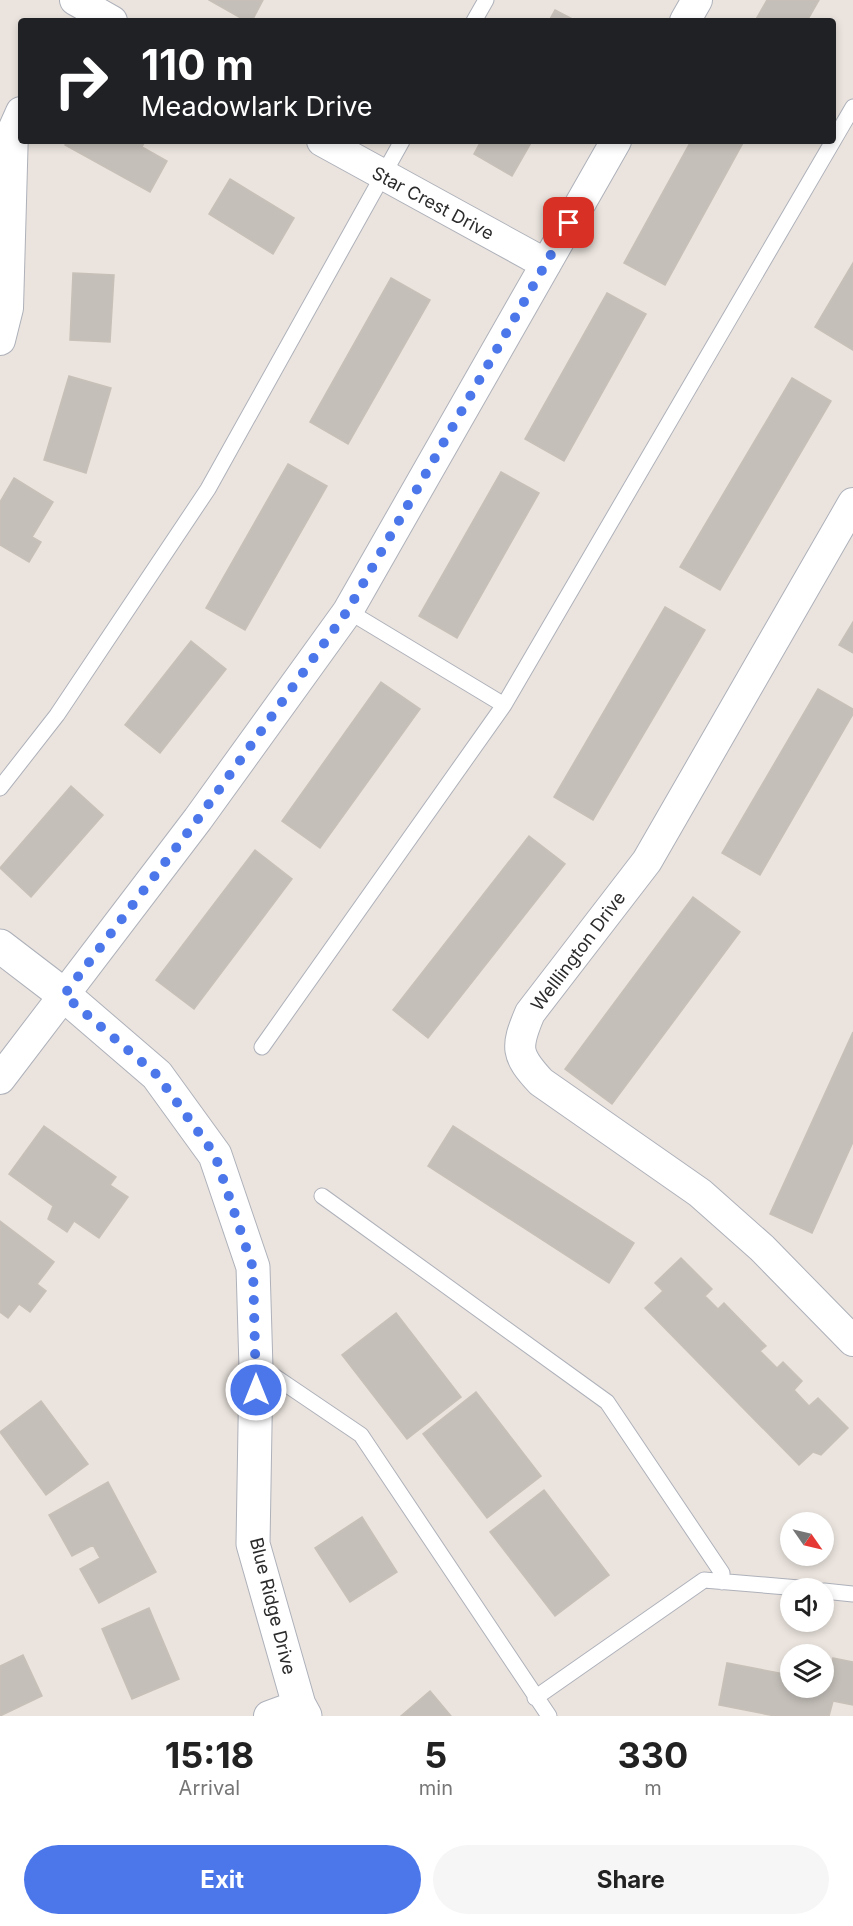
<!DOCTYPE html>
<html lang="en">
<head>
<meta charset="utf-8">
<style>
	body { margin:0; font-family:Inter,sans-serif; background:#f6f6f6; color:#222; height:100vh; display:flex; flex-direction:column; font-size:22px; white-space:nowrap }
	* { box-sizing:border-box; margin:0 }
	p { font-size:20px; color:#767676 }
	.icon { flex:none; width:33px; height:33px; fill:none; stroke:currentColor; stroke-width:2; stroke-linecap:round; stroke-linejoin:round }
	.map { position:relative; height:1716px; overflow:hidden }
	.details { display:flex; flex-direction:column; background:#fff; flex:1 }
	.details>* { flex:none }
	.hud { position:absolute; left:18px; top:18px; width:818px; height:126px; border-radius:6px; box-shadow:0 3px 9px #0003; background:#202124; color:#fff; overflow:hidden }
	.needle { width:39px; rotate:124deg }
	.tools { position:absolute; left:780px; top:1512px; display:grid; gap:12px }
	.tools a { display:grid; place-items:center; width:54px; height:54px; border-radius:50%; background:#fff; box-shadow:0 3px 9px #0003; font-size:30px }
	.pin { position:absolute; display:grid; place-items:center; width:51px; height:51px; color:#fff; margin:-26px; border-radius:12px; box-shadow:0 3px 9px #0006 }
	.me { position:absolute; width:66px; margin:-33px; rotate:0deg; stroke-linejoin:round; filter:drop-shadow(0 0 4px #0008) }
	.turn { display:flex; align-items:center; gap:21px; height:126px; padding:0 24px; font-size:27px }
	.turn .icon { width:78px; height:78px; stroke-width:2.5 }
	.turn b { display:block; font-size:42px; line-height:51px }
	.eta { display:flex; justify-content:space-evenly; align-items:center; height:102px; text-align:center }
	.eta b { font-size:36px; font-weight:700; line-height:42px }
	.action { display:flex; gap:12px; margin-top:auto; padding:12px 24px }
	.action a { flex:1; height:69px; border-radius:36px; background:#4b77eb; color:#fff; font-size:24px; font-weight:700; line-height:69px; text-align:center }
	.action a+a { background:#f6f6f6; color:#222 }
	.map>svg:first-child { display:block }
	.building { fill:#c4bfb9; stroke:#c7c0b8; stroke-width:1.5 }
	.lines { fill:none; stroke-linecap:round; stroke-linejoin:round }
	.service-casing { stroke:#aeb1ba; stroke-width:17 }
	.minor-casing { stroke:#aeb1ba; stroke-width:32 }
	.tertiary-casing { stroke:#aeb1ba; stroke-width:35 }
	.service { stroke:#fff; stroke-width:15 }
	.minor { stroke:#fff; stroke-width:30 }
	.tertiary { stroke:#fff; stroke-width:33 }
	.route { stroke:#4b77eb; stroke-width:10; stroke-dasharray:0 18 }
	.labels { text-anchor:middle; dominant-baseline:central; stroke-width:4.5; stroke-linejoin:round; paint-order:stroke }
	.street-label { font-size:18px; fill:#2b2b2b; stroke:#fff }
</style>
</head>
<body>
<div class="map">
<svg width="853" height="1716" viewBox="0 0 853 1716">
	<rect width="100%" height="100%" fill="#ebe4de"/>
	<path class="building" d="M209,0H263L252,21H246Z
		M767,0H819L807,21H755Z
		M555,10L576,21H549Z
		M67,141H145L142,147L167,161L150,192L65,145Z
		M481,141H532L512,176L474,154Z
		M691,141H744L665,285L624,263Z
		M230,179L294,218L273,254L209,214Z
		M853,263V350L815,327Z
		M73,273L114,275L110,342L70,340Z
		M391,278L430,300L348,444L310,422Z
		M607,293L646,314L564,461L525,439Z
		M69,376L111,388L86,473L44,460Z
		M792,378L831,401L720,590L680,567Z
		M288,464L327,486L245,630L206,608Z
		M501,472L539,493L457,638L419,616Z
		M14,478L53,502L32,537L41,542L29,562L0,545V502Z
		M665,607L705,630L593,820L554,797Z
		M853,622V653L839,645Z
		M191,641L226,669L160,753L125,725Z
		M381,682L420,709L320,848L282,821Z
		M818,689L853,709V714L760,875L722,853Z
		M71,786L103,815L31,897L0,868Z
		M529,836L565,864L428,1038L393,1010Z
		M255,850L292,879L194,1009L156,980Z
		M693,897L740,932L612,1104L565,1069Z
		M853,1032V1142L812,1233L770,1214Z
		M44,1126L116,1177L110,1185L128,1197L99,1238L74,1221L67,1232L48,1219L53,1206L9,1174Z
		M453,1126L634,1243L609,1283L428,1166Z
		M0,1221L54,1262L37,1284L46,1291L30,1312L19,1304L8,1318L0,1312Z
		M681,1258L712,1289L705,1296L718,1309L724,1303L766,1346L760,1351L777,1368L783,1362L802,1381L794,1390L809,1406L818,1398L848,1428L821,1455L813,1452L799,1465L645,1308L663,1291L655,1283Z
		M396,1313L461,1397L407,1439L342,1355Z
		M476,1392L541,1476L487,1518L423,1434Z
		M41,1401L88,1464L46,1495L0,1432Z
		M108,1482L156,1572L99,1603L80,1569L100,1558L93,1545L72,1556L49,1515Z
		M544,1490L609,1575L555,1616L490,1532Z
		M362,1517L397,1572L350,1602L315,1548Z
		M149,1608L179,1679L132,1699L102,1629Z
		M23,1655L42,1696L0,1716V1666Z
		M833,1658L853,1662V1705L833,1701L829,1716H775L719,1705L727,1663L790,1675V1688H824V1681L829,1682Z
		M430,1691L451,1716H401Z"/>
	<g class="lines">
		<defs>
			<path id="service" d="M474,21L486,0
				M348,611L504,705
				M0,788L57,715L208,489L402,141
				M262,1047L504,705L853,107
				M322,1196L607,1402L722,1573V1582
				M256,1368L268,1372L361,1435L549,1716
				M824,1591L853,1594
				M535,1698L704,1580L799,1588"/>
			<path id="minor" d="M75,0L112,21
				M685,21L697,0
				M322,141L546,264
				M0,340L8,308L13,130L21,112
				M853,503L647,861L530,1013C515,1048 516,1055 541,1082L700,1193L762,1248L853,1341
				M0,1079L198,819L348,611L616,141
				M269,1716L299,1705"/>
			<path id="tertiary" d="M0,946L64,995L157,1075L215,1155L253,1267L256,1368L253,1544L299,1705L305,1716"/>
		</defs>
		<use href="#service" class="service-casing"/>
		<use href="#minor" class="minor-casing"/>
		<use href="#tertiary" class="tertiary-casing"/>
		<use href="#service" class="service"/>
		<use href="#minor" class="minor"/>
		<use href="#tertiary" class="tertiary"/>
	</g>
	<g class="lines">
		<path class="route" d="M256,1390L253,1268L215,1155L157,1075L64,995L198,819L348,610L569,223"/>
	</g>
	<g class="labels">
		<g class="street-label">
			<text transform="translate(433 203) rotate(28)">Star Crest Drive</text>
			<text transform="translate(578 951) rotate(-53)">Welllington Drive</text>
			<text transform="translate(273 1606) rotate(76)">Blue Ridge Drive</text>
		</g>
	</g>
</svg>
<div class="tools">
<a><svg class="needle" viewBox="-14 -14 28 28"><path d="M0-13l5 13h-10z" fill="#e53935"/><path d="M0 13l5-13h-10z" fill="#767676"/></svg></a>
<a><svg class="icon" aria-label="sound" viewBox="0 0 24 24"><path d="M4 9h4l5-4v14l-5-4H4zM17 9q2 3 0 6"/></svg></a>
<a><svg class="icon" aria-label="layers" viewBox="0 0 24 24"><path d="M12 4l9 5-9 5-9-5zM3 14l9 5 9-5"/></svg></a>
</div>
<div class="pin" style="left:569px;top:223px;background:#d93025"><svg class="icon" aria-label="arrive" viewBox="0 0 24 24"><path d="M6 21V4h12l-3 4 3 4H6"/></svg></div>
<svg class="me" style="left:256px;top:1390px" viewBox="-20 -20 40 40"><circle r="17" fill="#4b77eb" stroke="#fff" stroke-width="3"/><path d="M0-11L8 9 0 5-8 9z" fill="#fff"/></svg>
<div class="hud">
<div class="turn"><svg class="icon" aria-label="right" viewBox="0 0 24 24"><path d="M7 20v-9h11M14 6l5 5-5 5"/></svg><div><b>110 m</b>Meadowlark Drive</div></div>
</div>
</div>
<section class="details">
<div class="eta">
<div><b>15:18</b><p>Arrival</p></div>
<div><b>5</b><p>min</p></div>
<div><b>330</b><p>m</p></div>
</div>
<div class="action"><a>Exit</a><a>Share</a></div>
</section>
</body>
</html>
